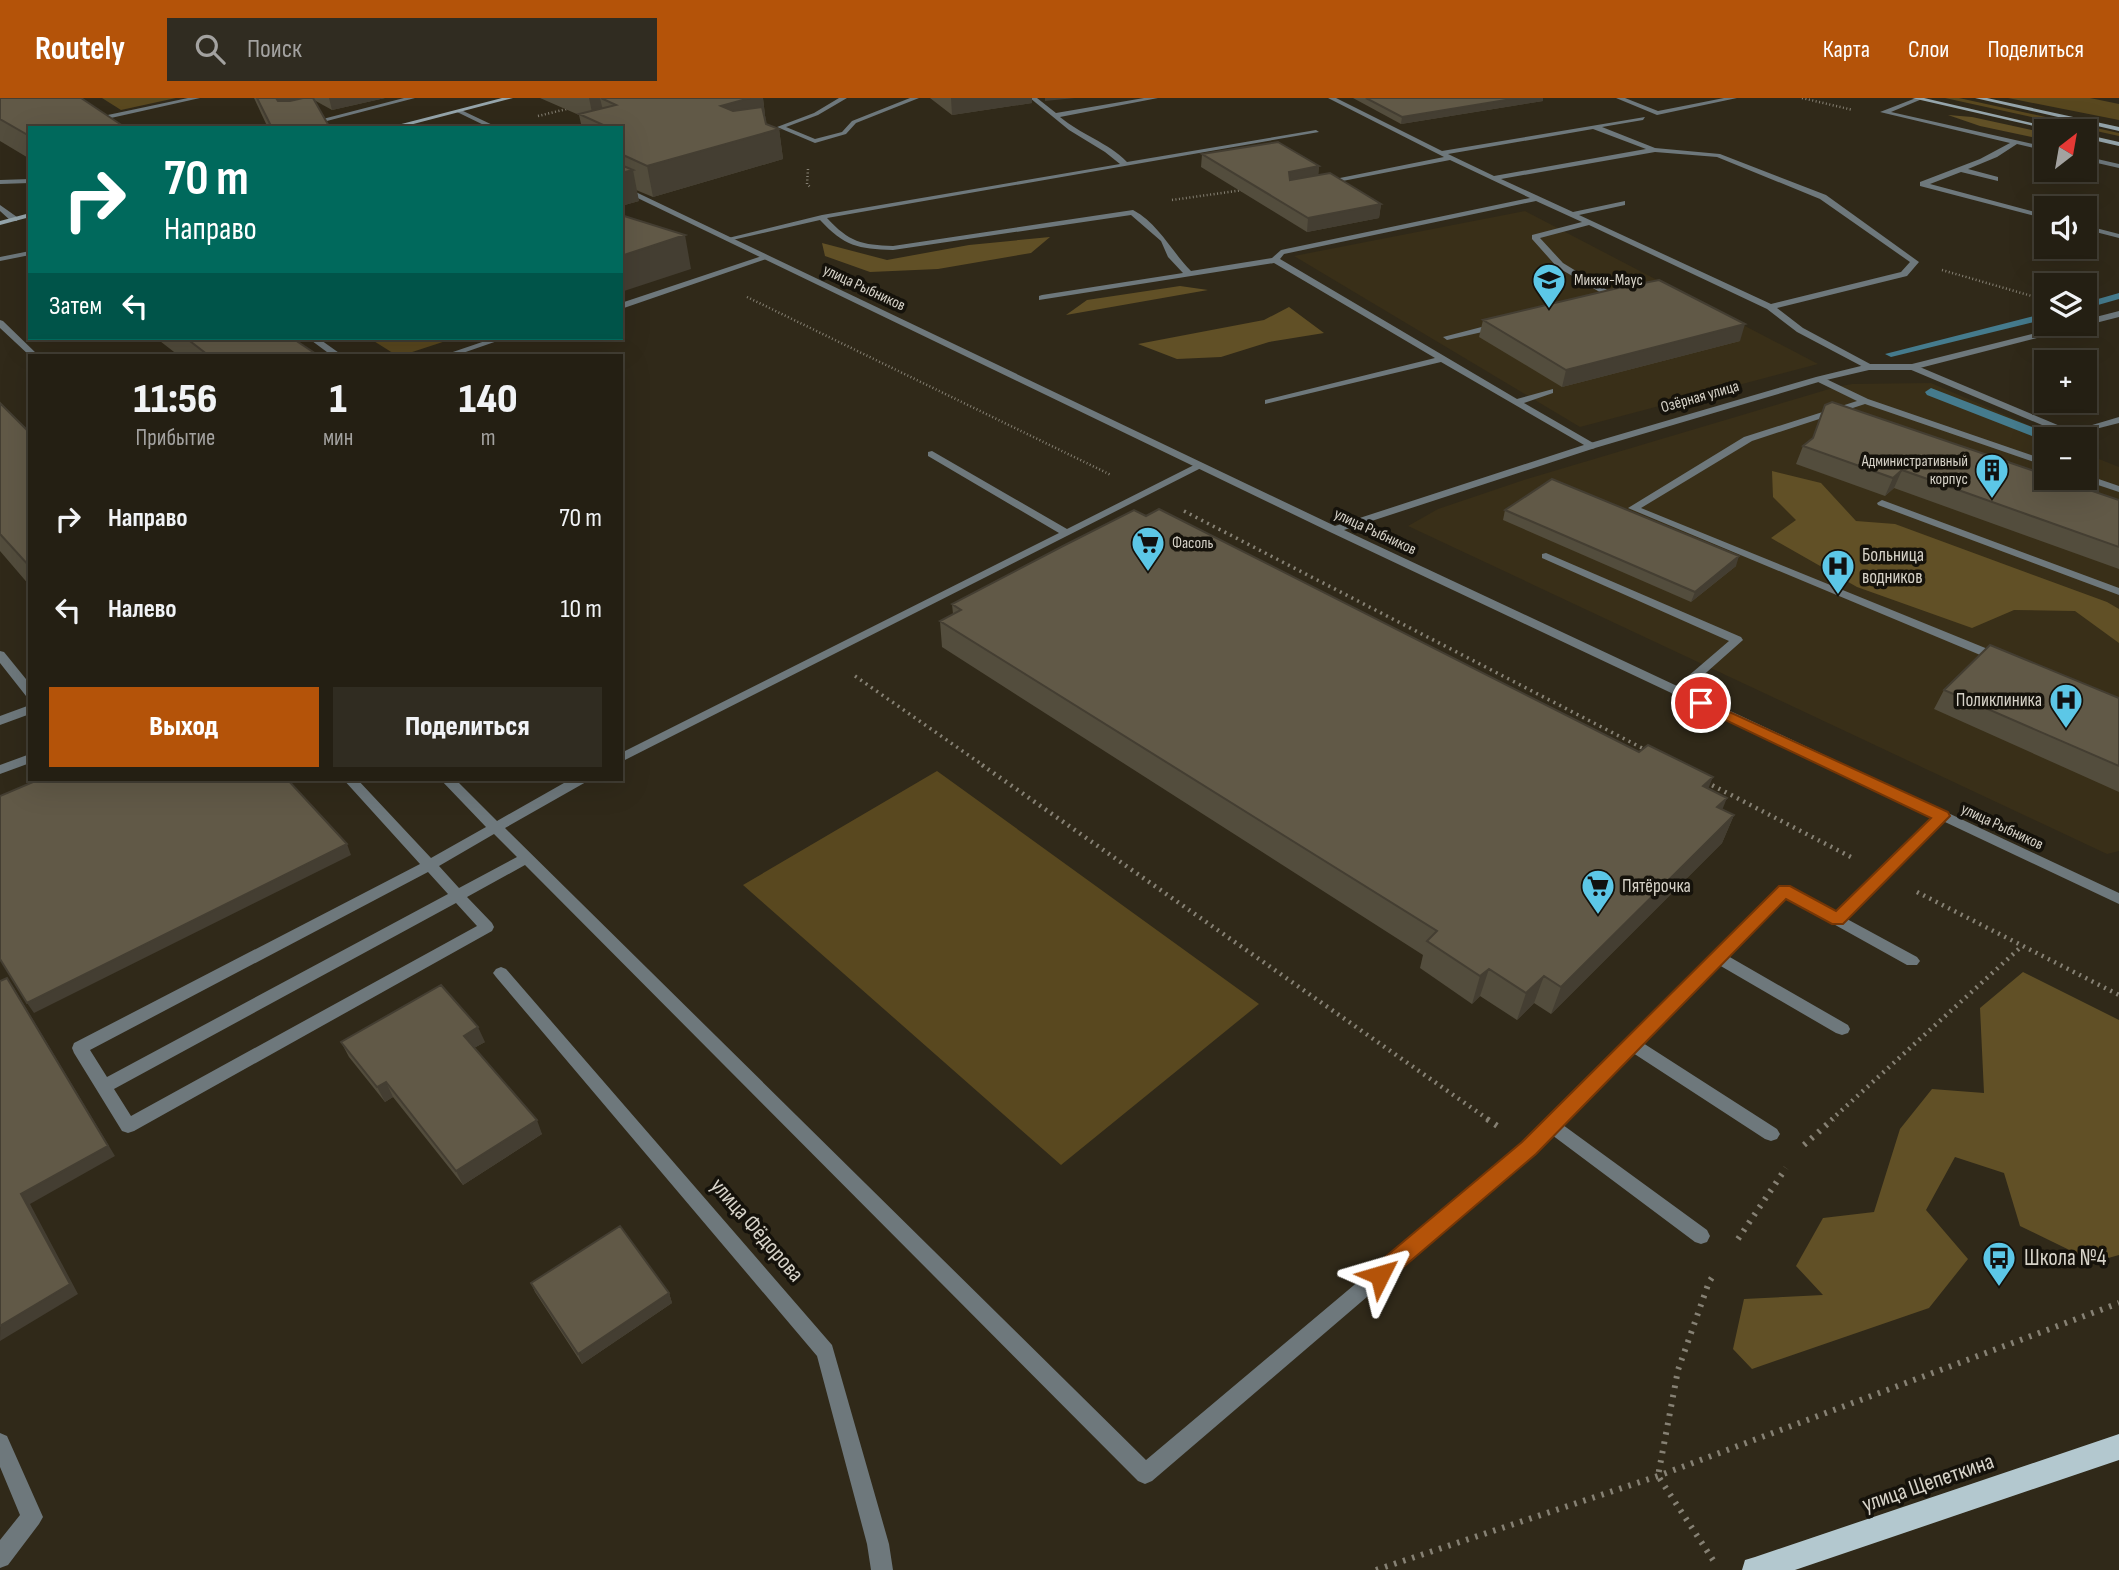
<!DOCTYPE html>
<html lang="ru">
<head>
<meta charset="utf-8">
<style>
	body { margin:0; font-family:"Sofia Sans Condensed",sans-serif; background:#302c21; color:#f1f3f6; height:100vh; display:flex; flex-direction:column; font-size:26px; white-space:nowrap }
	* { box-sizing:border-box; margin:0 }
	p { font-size:23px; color:#a3a2a0 }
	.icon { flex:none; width:38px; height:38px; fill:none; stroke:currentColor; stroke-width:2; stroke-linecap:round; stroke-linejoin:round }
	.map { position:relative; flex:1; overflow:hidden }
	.drawer { position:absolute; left:28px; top:256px; width:595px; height:427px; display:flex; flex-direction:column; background:#241f13; border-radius:0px; box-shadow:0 7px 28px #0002,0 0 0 2px #413d33 }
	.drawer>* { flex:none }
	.guide { position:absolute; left:28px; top:28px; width:595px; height:214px; border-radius:0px; box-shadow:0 7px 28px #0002,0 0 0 2px #413d33; background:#00695c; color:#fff; overflow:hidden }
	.needle { width:46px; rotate:31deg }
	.buttons { position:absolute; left:2034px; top:21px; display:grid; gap:14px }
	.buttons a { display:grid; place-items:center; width:63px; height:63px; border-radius:0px; background:#241f13; box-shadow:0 7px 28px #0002,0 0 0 2px #413d33; font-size:35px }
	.pin { position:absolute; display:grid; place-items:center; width:60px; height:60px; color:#fff; margin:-30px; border:4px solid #fff; border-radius:50%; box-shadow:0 2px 7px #0007 }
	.me { position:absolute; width:77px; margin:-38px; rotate:50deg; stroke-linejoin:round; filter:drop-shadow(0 0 5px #0008) }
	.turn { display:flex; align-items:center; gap:24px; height:147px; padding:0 21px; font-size:32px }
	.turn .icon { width:91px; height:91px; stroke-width:2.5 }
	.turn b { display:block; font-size:49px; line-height:60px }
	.then { display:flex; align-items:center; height:66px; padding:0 21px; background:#0003; gap:14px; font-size:26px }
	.eta { display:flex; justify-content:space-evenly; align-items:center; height:119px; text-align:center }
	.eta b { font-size:42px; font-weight:800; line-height:49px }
	.button { display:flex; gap:14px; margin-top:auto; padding:14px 21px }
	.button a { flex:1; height:80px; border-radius:0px; background:#b45309; color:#fff; font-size:28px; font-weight:800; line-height:80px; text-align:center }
	.button a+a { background:#302c21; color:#f1f3f6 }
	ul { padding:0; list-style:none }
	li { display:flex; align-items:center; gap:21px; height:91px; padding:0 21px }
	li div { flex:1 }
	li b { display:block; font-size:26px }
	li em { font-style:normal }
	header { display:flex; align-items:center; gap:42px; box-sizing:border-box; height:98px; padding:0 35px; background:#b45309; color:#fff }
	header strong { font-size:33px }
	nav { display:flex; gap:38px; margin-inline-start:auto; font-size:24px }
	.search { width:490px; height:63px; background:#302c21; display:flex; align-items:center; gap:18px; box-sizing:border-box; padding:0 24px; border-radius:0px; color:#a3a2a0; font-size:26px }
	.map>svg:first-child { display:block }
	.built { fill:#392f18 }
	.green { fill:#59481f }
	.forest { fill:#615026 }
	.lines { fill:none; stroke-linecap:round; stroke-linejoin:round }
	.stream { fill:#457b8d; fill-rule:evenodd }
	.path-far3 { stroke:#868174; stroke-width:2.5; stroke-dasharray:1 2.5; stroke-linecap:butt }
	.path-far2 { stroke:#868174; stroke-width:3.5; stroke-dasharray:2 4.5; stroke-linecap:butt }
	.path-far1 { stroke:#868174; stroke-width:4.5; stroke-dasharray:2 5; stroke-linecap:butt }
	.path { stroke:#868174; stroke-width:6; stroke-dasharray:2.5 7; stroke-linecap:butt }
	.lane { fill:#6e787c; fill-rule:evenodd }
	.street { fill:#6e787c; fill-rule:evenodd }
	.secondary { fill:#95a5ab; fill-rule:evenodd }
	.primary { fill:#b3c8cf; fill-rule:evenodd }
	.wall { fill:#534d3d }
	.shaded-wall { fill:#443e32 }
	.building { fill:#615947; stroke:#443e32; stroke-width:2 }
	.route { fill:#b45309; stroke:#753606; stroke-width:2 }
	.labels { text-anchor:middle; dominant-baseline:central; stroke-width:7; stroke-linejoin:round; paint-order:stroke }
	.far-poi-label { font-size:16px; fill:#d6d2c8; stroke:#15120b; text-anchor:start }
	.far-street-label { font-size:16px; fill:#d6d2c8; stroke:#15120b }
	.poi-label { font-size:19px; fill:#d6d2c8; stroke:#15120b; text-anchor:start }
	.near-street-label { font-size:23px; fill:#d6d2c8; stroke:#15120b }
	.near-poi-label { font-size:23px; fill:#d6d2c8; stroke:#15120b; text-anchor:start }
</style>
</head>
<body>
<header>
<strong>Routely</strong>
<div class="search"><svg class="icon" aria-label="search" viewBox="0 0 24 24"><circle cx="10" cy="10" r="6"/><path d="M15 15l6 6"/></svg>Поиск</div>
<nav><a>Карта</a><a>Слои</a><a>Поделиться</a></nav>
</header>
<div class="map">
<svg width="2119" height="1472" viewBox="0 0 2119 1472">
	<rect width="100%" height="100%" fill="#302919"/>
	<path class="built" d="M1525,113L1818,266L1580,329L1294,158Z
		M1931,285L2050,336L2055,341H2046V380H2084V355L2119,369V753L2107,756L1408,428L1438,411L1527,381L1836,289L1852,286Z"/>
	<path class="green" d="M102,0H176L121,12Z
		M1945,0H1959L2119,35V38Z
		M2008,0H2090L2119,6V22Z
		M369,240H455L403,257H396Z
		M937,673L1259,906L1061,1067L743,787Z"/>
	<path class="forest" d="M1948,17L1972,19L2046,35V42L1980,28Z
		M1050,139L1031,155L938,171L870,174L825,158L822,145L887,162L969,147Z
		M1180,188L1208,192L1066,217L1087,202Z
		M1289,209L1324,235L1269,244L1221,259L1177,261L1138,246L1264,222Z
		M1772,373L1821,385L1856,423L1895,426L2107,504L2119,511V545L2075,513L2014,512L1972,530L1857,489L1771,440L1796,422L1773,399Z
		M2023,874L2119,922V1157L2094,1164L2020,1128L2004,1075L1955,1059L1926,1112L1968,1161L1929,1210L1752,1271L1733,1251L1744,1201L1823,1197L1796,1168L1823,1120L1874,1114L1900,1031L1932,991L1984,995L1980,910Z"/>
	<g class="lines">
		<path class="stream" d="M2119,195V201L2084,211V205Z
			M2046,215V221L1891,259L1885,256Z
			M1931,290L2040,332L2052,341H2046V346L2032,338L1927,297L1925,294Z"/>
		<path class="path-far3" d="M1802,0L1853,12
			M538,18L571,10
			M808,71L807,86L810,89
			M1172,102L1243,92
			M1942,172L2042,201
			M747,199L1111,377"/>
		<path class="path-far2" d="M1184,413L1646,652
			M855,578L984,668"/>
		<path class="path-far1" d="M982,667L1489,1022
			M1706,684L1851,759
			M1917,794L2119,897
			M1831,1022L2022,848"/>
		<path class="path" d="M1487,1021L1499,1029
			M1804,1047L1833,1021
			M1738,1141L1786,1070
			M1713,1462L1658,1378L1678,1272L1709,1184L1715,1175
			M1376,1472L1658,1378L2119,1205"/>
		<path class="lane" d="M67,0H74L103,18L188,0H200L102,22Z
			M404,0H415L300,30H288Z
			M839,0H847L818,17L786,29L815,41L842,34L852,23L910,0H919L856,25L846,36L815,45L777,29L814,15Z
			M1030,0H1037L1056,15L1144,0H1158L1060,19C1080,36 1109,45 1127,64L1316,32L1319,34L827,120C849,144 862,147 893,148L1133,112C1159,126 1171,153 1191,173L1272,160L1281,152L1530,100L1450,62L1322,87V83H1325L1444,59L1328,0H1336L1442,53L1645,19L1643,22L1602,29L1655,50L1720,56L1826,97L1919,164L1907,178L1777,210L1803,230L1872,267V271L1869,272L1797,234L1767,211L1589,127L1540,140L1563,165L1622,201L1615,203L1557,169L1532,141V137L1582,124L1536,103L1284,156L1280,161L1517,301L1553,291V295L1524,305L1595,346V350L1591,351L1441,264L1265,306V302L1435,260L1274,165L1039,202V198L1042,197L1183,175L1168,159L1161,143L1131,117L893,152C858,151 844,148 820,122L728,143L724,141L822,117L1120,66L1105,54L1069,32ZM1593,31L1646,51L1494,78L1448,56ZM1655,54L1717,59L1820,101L1910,164L1901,174L1771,206L1579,117L1625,107V103L1573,114L1501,81Z
			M1616,0H1625L1658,13L1724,0H1737L1657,17Z
			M1916,0L1922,1L1891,14L2046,49V53L2017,46L1997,59L1968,71L1998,79V83L1961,74L1930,86L2046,117V121L1920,88V84L1980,61L2010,45L1880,14Z
			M2084,58L2119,66V70L2084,62Z
			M30,81V85L0,86V82Z
			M0,107L17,119V123H11L0,113Z
			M2084,127L2119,136V140L2084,131Z
			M30,153V157L0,163V159Z
			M762,158L769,160L621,211V205Z
			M0,222L3,223L38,257L30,258L0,230Z
			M1497,225L1500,226V230L1447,242L1443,239Z
			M308,240H318L342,257H331Z
			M494,240H506L457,257H444Z
			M1909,267H1915L2072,333L2119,319V325L2068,338L1909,271Z
			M1816,279H1822L1868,301L2046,362V368L1865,306L1752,343L1641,410L2005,558L2007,561L2005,564H1997L1628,410L1744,339L1857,303L1816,283Z
			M932,353L1067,431L1196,366L1205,368L621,664V655L1059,435L928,358V354Z
			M2084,376L2119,388V394L2080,381L2079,380H2084Z
			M1882,402L2119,490V497L1878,407L1877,405Z
			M1546,455L1741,539L1743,542L1681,597H1673L1671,594L1673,591L1729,543L1542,460V456Z
			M0,553L4,554L30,586V599L26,598L0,565Z
			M30,607V616L0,627V618Z
			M30,656V665L0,676V667Z
			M343,681H357L431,760L486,729L440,681H455L497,723L571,681H588L586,684L505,730L1146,1362L1523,1045L1779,788H1789L1836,814L1937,715H1947L1949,718L1847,821L1917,859L1920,863L1917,867H1907L1785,799L1728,858L1848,927L1850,931L1848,935L1842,937L1836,935L1719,867L1643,945L1777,1031L1780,1036L1777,1041L1771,1043L1765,1041L1633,955L1563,1027L1707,1132L1710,1138L1707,1144L1701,1146L1695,1144L1552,1037L1535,1055L1152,1383L1145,1386L1138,1383L525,767L467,799L492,825L494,829L492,833L134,1033L128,1035L122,1033L74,955L72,950L74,945L420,766ZM494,736L517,759L459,790L439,768ZM428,774L448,796L107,979L90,952ZM456,805L477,828L131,1018L114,991Z
			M0,1335L7,1338L43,1419L39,1426L8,1467L0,1470V1442L20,1417L0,1369Z"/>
		<path class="street" d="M457,12H461L499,30H490L457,14Z
			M621,87L1335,428L1587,346L1816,279L1869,266H1912L2072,226H2084V222L2119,213V219L1912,272H1869L1822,283L1595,350L1344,432L2119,795V806L1330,434L621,92Z
			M501,869L506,871L832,1247L889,1446L893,1472H871L867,1446L817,1258L496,879L493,875L496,871Z"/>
		<path class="secondary" d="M502,0H513L398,30H386Z
			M1912,0H1924L2067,33H2056Z
			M1975,0H1987L2119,29V33Z
			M2084,36L2119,44V48L2084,40Z
			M30,115V119L0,127V123Z"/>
		<path class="primary" d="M2119,1336V1362L1795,1472H1742L1745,1462L1755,1459Z"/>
	</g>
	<path class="wall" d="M0,0L30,30V61L0,43Z
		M254,0H385L332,12L314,2L330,30H268Z
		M540,0H763L766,26L779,31L783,61L653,99L636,92L639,103L621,108V30H582L579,17Z
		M930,0H1032V5L952,17Z
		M1353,0H1543V3L1401,26Z
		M1202,56L1319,68L1318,77L1381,106L1379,120L1307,134L1201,69Z
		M1483,222L1740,243L1562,289L1479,239Z
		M156,240H292L316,257H178Z
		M0,305L30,335V488L0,453Z
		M1803,348L2119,402V471L1894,390L1885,398L1796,366Z
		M1505,412L1736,468L1691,504L1503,422Z
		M952,506L1708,690L1722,712L1734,717L1722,745L1551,916L1534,905L1517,922L1480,898L1472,906L1420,870L1423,857L942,549L940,523L953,516Z
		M1944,592L2119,600V694L1934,611Z
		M341,944H485L474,950L542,1036L463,1087L393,999L385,1004L349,959Z
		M531,1185L669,1195L672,1205L582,1266L535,1194Z"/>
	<path class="shaded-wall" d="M276,0H311L286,29Z
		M329,0H385L332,12Z
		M589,0H668H600L605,21L594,24Z
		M750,0H763L766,26L721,8Z
		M951,0H1032V5L952,17Z
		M1045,0H1075L1045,3Z
		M1518,0H1543V3L1401,26L1402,19Z
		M120,26L121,30H104Z
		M779,31L783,61L653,99L647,68Z
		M30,35V45L26,36Z
		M1319,68L1318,81L1288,87L1289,74Z
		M633,72L639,103L621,108V75Z
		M1381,106L1379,120L1307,134L1308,120Z
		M685,137L691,171L621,194V158Z
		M1745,226L1740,243L1562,289L1566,272Z
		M1902,372L1894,390L1885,398L1893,380Z
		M1739,458L1736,468L1691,504L1695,494Z
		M1713,679L1702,706L1703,688Z
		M1727,700L1716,727L1717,709Z
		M1734,717L1722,745L1551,916L1561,889Z
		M347,746L351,757L34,915L27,905Z
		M1489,871L1480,898L1472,906L1480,878Z
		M1544,878L1534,905L1517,922L1526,895Z
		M7,880L14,890L115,1058L30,1106L78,1196L0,1243Z
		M478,929L485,944L470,952L464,938Z
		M386,984L393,999L385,1004L377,989Z
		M537,1022L542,1036L463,1087L456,1073Z
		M669,1195L672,1205L582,1266L578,1256Z"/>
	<path class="building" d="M0,0H81L120,26L104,30H30V35L26,36L0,21Z
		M257,0H276L278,3H290L303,0H313L330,30H272Z
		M601,0H750L721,8L733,13L762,9L766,26L779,31L647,68L621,56V30H605L608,29L579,16L616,7Z
		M1366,0H1518L1402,19Z
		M1278,44L1319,68L1289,74L1290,82L1330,75L1381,106L1308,120L1202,56Z
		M621,67L633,72L621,75Z
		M621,117L685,137L621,158Z
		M1659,182L1745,226L1566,272L1483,222L1618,190Z
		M186,240H292L316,256L313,257H208Z
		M1832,304L2046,377V380H2054L2119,402V449L1902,372L1893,380L1803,348L1813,340L1825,307Z
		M0,305L30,335V469L0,436Z
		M1552,381L1739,458L1695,494L1505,412Z
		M1159,411L1639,654L1648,647L1713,679L1703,688L1727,700L1717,709L1734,717L1561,889L1544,878L1526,895L1489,871L1480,878L1427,843L1437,833L940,523L961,512L952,506L1063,448L1134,412L1146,418Z
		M1990,547L2119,600V668L1944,592Z
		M40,681H287L347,746L27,905L0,861V698Z
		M7,880L108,1048L21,1096L70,1186L0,1228V883Z
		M441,887L478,929L464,938L537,1022L456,1073L386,984L377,989L341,944Z
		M620,1128L669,1195L578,1256L531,1185Z"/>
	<path class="route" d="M1701,601L1948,714L1950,718L1843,826H1832L1786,801L1536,1056L1387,1183L1380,1186L1372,1183L1369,1177L1372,1170L1522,1044L1779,788H1790L1836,813L1931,720L1696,608L1694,605L1696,602Z"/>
	<defs>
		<symbol id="school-pin" viewBox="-11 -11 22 30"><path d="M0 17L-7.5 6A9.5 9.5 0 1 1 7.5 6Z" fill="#5cc7e7" stroke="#15120b"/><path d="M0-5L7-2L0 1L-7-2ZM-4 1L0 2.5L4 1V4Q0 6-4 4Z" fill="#111"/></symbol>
		<symbol id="building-pin" viewBox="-11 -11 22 30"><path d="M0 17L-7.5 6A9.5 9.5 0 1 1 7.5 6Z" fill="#5cc7e7" stroke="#15120b"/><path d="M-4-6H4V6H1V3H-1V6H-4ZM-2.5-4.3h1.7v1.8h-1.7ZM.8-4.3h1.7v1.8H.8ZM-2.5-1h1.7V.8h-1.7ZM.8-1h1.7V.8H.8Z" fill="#111"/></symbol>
		<symbol id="supermarket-pin" viewBox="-11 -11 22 30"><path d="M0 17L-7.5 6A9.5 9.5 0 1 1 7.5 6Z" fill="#5cc7e7" stroke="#15120b"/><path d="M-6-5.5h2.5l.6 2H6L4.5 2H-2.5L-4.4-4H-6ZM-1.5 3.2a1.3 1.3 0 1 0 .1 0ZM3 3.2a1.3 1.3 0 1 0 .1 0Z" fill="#111"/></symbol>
		<symbol id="hospital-pin" viewBox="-11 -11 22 30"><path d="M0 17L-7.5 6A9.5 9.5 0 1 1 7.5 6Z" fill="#5cc7e7" stroke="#15120b"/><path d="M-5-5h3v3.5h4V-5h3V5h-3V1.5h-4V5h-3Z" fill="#111"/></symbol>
		<symbol id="bus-pin" viewBox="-11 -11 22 30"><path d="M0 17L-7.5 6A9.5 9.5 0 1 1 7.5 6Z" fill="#5cc7e7" stroke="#15120b"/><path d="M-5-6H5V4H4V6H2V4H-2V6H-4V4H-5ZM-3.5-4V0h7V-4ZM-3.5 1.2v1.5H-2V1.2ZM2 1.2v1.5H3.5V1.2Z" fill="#111"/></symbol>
	</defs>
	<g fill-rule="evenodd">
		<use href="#school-pin" x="1530" y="163" width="38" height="52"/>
		<use href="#building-pin" x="1973" y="353" width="38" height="52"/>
		<use href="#supermarket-pin" x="1129" y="426" width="38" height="52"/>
		<use href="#hospital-pin" x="1819" y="449" width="38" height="52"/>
		<use href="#hospital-pin" x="2047" y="583" width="38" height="52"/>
		<use href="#supermarket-pin" x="1579" y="769" width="38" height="52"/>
		<use href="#bus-pin" x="1980" y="1141" width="38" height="52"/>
	</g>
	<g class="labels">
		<g class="far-poi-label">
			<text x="1574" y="182">Микки-Маус</text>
			<text x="1968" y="363" text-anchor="end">Административный<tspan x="1968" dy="18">корпус</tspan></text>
			<text x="1172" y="445">Фасоль</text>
		</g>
		<g class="far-street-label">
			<text transform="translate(864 190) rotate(25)">улица Рыбников</text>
			<text transform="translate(1700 299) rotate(-16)">Озёрная улица</text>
			<text transform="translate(1375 434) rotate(25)">улица Рыбников</text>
			<text transform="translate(2002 729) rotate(25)">улица Рыбников</text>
		</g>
		<g class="poi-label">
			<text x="1862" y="457">Больница<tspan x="1862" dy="22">водников</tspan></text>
			<text x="2042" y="602" text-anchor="end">Поликлиника</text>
			<text x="1622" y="788">Пятёрочка</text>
		</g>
		<g class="near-street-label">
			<text transform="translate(757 1132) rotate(49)">улица Фёдорова</text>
			<text transform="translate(1928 1385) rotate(-19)">улица Щепеткина</text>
		</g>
		<g class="near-poi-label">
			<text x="2024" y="1160">Школа №4</text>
		</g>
	</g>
</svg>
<div class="buttons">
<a><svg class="needle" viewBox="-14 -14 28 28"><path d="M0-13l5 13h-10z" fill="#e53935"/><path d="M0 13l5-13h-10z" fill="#a3a2a0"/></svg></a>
<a><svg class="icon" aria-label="sound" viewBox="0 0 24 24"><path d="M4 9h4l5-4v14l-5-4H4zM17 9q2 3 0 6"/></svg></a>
<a><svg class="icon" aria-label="layers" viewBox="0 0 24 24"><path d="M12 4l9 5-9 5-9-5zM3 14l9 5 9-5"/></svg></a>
<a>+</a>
<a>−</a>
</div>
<div class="pin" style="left:1701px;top:605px;background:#d93025"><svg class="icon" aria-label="arrive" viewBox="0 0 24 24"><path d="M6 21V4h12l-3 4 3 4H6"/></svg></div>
<svg class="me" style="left:1380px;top:1177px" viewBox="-20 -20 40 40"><path d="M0-17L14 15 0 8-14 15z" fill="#b45309" stroke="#fff" stroke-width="4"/></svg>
<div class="guide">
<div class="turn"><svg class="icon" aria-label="right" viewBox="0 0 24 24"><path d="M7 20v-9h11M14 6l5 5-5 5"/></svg><div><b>70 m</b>Направо</div></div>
<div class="then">Затем<svg class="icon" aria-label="left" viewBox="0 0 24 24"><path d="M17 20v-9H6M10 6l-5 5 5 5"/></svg></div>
</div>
<section class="drawer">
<div class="eta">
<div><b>11:56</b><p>Прибытие</p></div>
<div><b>1</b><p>мин</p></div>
<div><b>140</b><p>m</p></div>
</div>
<ul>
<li><svg class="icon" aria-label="right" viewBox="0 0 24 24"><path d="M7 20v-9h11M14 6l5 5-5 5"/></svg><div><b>Направо</b></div><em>70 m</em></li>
<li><svg class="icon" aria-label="left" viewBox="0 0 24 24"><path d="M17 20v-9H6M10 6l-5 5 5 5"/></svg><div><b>Налево</b></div><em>10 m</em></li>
</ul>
<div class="button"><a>Выход</a><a>Поделиться</a></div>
</section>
</div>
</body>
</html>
